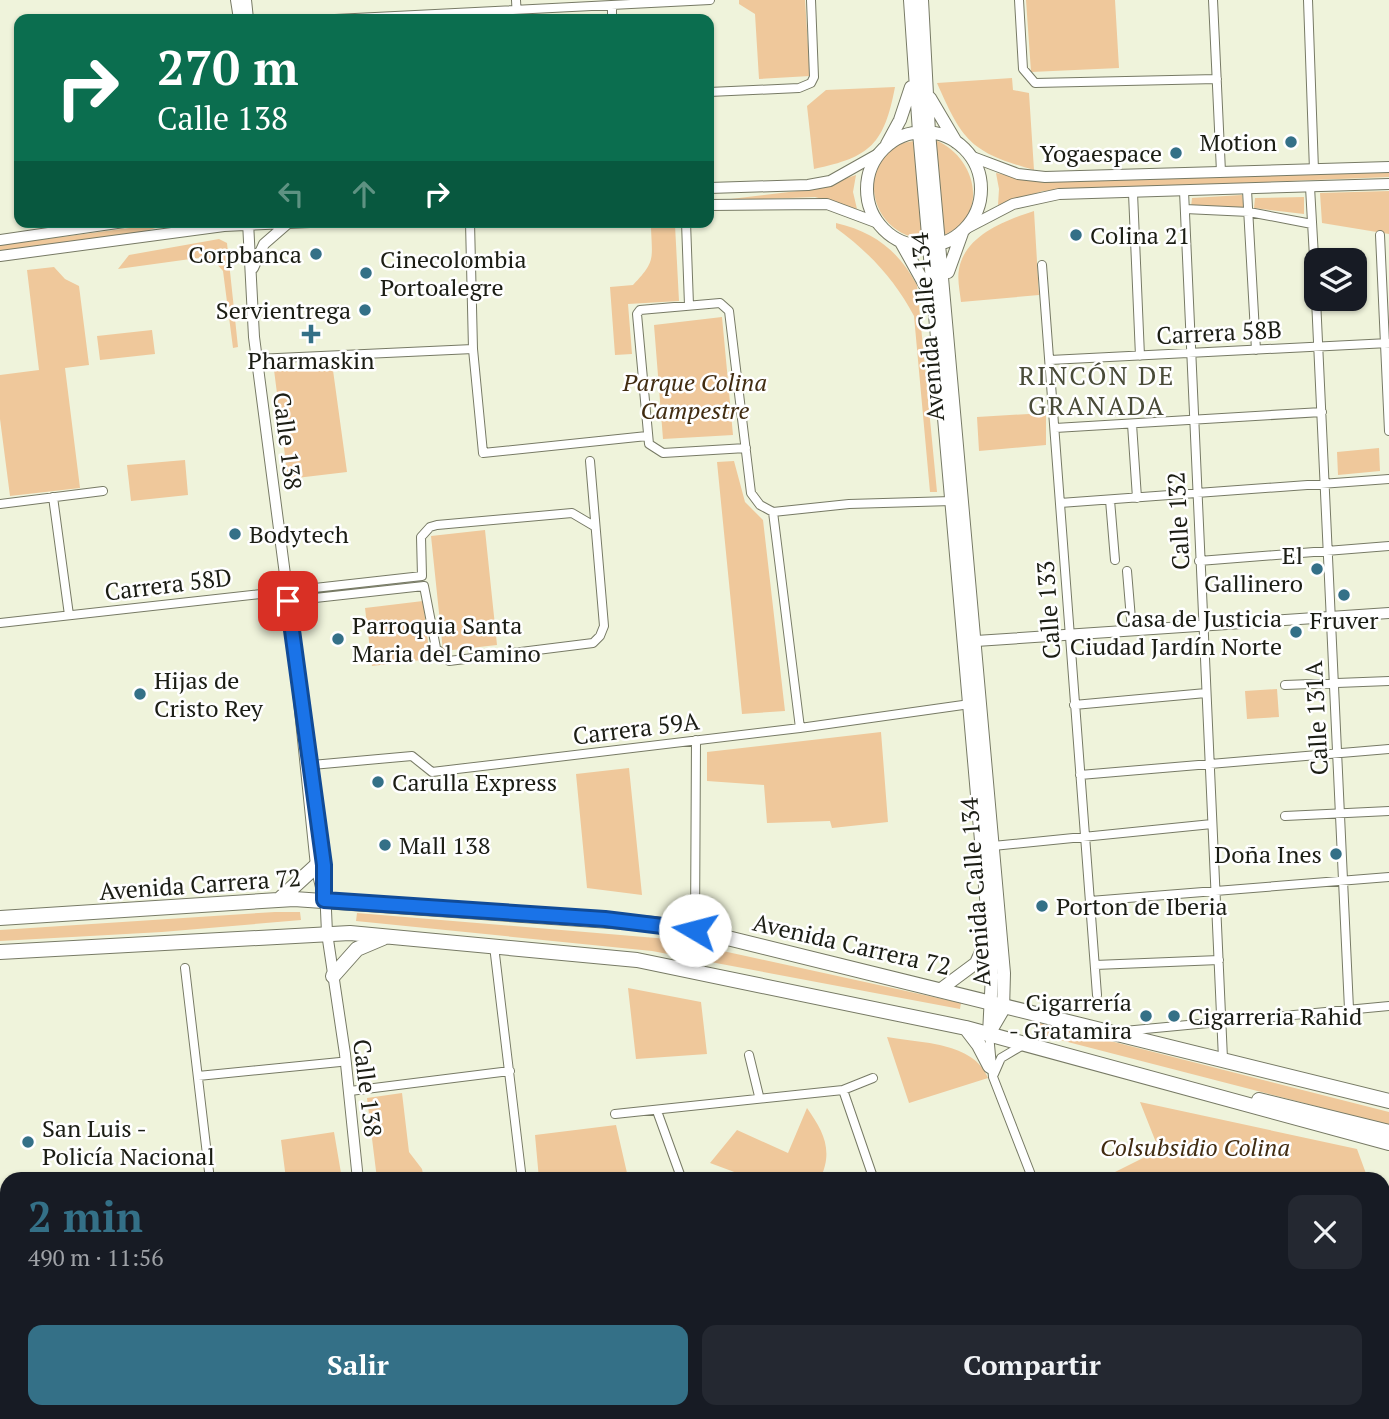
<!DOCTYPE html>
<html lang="es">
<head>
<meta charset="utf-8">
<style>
	body { margin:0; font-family:"PT Serif",serif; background:#242831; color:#f1f3f6; height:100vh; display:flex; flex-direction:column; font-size:26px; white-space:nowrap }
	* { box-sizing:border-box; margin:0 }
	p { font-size:23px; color:#9ea1a6 }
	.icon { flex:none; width:38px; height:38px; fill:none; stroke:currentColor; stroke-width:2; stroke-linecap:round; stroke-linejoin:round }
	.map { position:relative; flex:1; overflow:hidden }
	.drawer { position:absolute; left:0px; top:1172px; width:1390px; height:247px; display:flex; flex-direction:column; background:#171b24; border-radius:21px 21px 0 0; box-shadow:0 2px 5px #0004 }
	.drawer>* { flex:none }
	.top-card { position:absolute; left:14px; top:14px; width:700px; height:214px; border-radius:14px; box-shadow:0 2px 5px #0004; background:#0b6e4f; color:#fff; overflow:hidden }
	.buttons { position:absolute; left:1304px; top:248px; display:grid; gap:14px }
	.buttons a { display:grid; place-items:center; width:63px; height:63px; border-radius:14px; background:#171b24; box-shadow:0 2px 5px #0004; font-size:35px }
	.pin { position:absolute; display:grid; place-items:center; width:60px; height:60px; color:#fff; margin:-30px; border-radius:14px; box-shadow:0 4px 10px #0006 }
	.me { position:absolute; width:77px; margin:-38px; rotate:278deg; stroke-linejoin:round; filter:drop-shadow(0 0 5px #0008) }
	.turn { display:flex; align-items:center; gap:24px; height:147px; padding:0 28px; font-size:32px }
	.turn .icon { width:91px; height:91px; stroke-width:2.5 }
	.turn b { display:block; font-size:49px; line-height:60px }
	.lanes { display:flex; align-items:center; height:66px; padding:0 28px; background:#0003; justify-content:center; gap:35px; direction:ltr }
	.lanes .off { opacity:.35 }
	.round { display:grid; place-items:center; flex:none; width:74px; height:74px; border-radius:14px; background:#242831 }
	.head { display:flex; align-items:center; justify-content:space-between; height:119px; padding:0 28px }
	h1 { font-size:42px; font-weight:800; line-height:52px; color:#347087 }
	.button { display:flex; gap:14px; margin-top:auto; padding:14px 28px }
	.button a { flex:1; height:80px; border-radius:14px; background:#347087; color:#fff; font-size:28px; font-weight:800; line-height:80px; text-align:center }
	.button a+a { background:#242831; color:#f1f3f6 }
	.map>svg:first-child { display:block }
	.green { fill:#efc89b }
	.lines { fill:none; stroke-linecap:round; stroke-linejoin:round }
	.street-casing { stroke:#777a65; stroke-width:10 }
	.secondary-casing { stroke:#777a65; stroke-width:12 }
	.primary-casing { stroke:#777a65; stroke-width:14 }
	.highway-casing { stroke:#777a65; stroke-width:16 }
	.street { stroke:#fff; stroke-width:8 }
	.secondary { stroke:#fff; stroke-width:10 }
	.primary { stroke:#fff; stroke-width:12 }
	.highway { stroke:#fff; stroke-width:14 }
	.route-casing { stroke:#114b97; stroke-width:18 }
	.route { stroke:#1a73e8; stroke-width:12 }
	.poi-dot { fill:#347087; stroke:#fff; stroke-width:2.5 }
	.labels { text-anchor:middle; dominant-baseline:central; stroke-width:5; stroke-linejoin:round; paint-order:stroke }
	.poi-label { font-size:24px; fill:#1b1d14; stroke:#fff; text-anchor:start }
	.street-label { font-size:24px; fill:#1b1d14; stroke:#fff }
	.park-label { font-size:24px; font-style:italic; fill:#412c11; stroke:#fff }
	.neighbourhood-label { font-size:26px; letter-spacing:2px; fill:#494b38; stroke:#fff }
</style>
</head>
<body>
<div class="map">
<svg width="1389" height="1419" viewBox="0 0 1389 1419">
	<rect width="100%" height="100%" fill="#eff3db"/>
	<path class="green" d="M739,0H805L810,76L759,79L755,14L739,4Z
		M1026,0H1115L1119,68L1031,72Z
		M1012,78L1013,90L1029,93L1034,170C971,152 963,142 937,83Z
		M895,87C884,144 871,157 814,169L807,106L826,90Z
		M935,140C976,156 991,216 944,235Z
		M914,141L923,239C861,232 857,147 914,141Z
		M1389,169V177L1043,191L998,205L999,189L996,173L1042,182Z
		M856,175L853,192L857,209L815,197L714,201L814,189Z
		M1389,191V234L1322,223L1320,193Z
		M1242,195L1244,209L1191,207L1192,198Z
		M1304,197V214L1254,208L1255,198Z
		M1034,211L1039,295L961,302C960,292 957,279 959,269C965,235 1006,220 1034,211Z
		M175,222L136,234L0,251V245Z
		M836,223C874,232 898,250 917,285L937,492H930L914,316C895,280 869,252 836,228Z
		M675,225L679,301L628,304L632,354L615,355L610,287L633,285C656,261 652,259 651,227Z
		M219,239L227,243L238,347L233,348L223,271L215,262L205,257L118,269L129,255Z
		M54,267L65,279L79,286L89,365L65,368L80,488L10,496L0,419V375L39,370L27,270Z
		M722,317L733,435L663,439L654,325Z
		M152,330L155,354L100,360L97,336Z
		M332,363L347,472L288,479L274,370Z
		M1046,413V445L979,451L977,417Z
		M1379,448L1380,471L1338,475L1337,452Z
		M185,460L188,495L131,501L127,465Z
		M734,461L745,502L763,520L785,711L742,714L717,462Z
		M485,530L497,645L443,651L431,536Z
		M423,601L430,659L372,666L365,608Z
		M1277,689L1279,717L1247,719L1245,691Z
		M881,732L888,822L832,828L830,821L767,823L764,785L707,781V752Z
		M629,768L642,895L587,888L576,774Z
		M275,912H300L301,920L162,932L0,941V930Z
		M357,913L668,939L961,1003L960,1009L652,951L356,921Z
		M628,988L701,1002L707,1054L636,1059Z
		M1036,1022L1389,1112V1125L1033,1033Z
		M887,1037C920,1043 974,1042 988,1078L909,1103Z
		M402,1093L409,1152L422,1169L424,1179H377L367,1098Z
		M1140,1102L1357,1149L1368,1179H1101L1159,1150Z
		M807,1108C823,1131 834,1150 820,1179H740L737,1173L710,1163L737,1130L788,1153Z
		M616,1125L627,1173L591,1179H539L535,1135Z
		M334,1132L342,1179H286L281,1140Z
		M1383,1219L1389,1237V1419H1231L1228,1412H1382Z
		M405,1412H543L544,1419H405Z
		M849,1412H933L927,1419H839Z"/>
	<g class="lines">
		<defs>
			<path id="street" d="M516,0L517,19
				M1019,0L1023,69L1035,83L1217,79
				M1213,0L1221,172
				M1308,0L1314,170
				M612,5V19
				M335,19L710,0
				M709,92L799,88L811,83L814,77L811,0
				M1310,187L1316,292
				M1247,190L1256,350
				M1184,191L1223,1059
				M1133,193L1140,356
				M1185,209L1249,212L1312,224
				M470,222L473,349L483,453L647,436
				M686,222L689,305
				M1380,235L1389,431
				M1042,265L1097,995
				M1316,299L1349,1009
				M256,359L473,349
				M1050,360L1389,343
				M1132,424L1137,498
				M1055,428L1322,412
				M746,448L663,453L649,444L637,314L640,310L720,303L729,311L751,493L760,505L773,512
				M53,497L69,615
				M1110,500L1115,560
				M1060,503L1389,479
				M0,504L103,491
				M773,512L800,728
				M773,512L849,504L952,501
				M1199,561L1389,546
				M1127,571L1132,631
				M288,601L424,586L436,648L449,661L593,643L600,636L604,626L590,461
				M0,623L422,576L421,537L430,527L437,525L572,513L594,526
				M1285,685L1389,681
				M1074,705L1206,693
				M312,765L412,756L432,772L800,728L970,704
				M1080,775L1389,749
				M1285,816L1389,811
				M993,846L1212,824
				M1090,901L1389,877
				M695,930L696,740
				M494,946L522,1180
				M1095,965L1219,960
				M185,968L210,1180
				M1124,1031L1389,1006
				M989,1034L993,1077L1033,1180
				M749,1055L759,1096
				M994,1074L1001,1058L1023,1045
				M198,1076L340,1062
				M843,1090L874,1180
				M350,1091L510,1071
				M657,1111L682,1180
				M615,1114L843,1090L873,1078
				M151,1412L153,1419
				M238,1412L239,1419
				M549,1412L550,1419
				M759,1412L761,1419
				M953,1412L955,1419
				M1221,1412L1223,1419
				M162,1419L199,1412"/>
			<path id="secondary" d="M236,0L239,19
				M246,0L248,19
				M970,156L1018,174L1045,177L1389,167
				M709,188L808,185L830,181L878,154
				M709,205L827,204L878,223
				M248,222L254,337L290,613L316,866L324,900
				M965,229L1013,204L1059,194L1389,184
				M0,240L124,222
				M0,256L224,226L310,222
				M253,268L264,244L287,224
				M976,641L1389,613
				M308,744L324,865L327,933L345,1054L358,1180
				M381,1412V1419
				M398,1412L399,1419"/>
			<path id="primary" d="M910,0L919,132L989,932L992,975L989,1034
				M922,0L929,132L1004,973L1003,1010L989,1034
				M930,98L956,142
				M867 189a57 57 0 1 1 114 0a57 57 0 1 1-114 0Z
				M887,144L900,120L911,87
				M901,242L930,294
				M948,272L962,233
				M941,989L976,963L987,939"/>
			<path id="highway" d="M280,899L316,866
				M0,918L294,899L654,924L695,930L1389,1101
				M0,952L350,933L637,960L966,1028L1389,1143
				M333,976L357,949L383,938
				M966,1028L979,1045L990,1066
				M1259,1100L1389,1132"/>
		</defs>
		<use href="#street" class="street-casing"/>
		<use href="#secondary" class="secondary-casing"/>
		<use href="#primary" class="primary-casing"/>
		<use href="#highway" class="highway-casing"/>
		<use href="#street" class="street"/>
		<use href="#secondary" class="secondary"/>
		<use href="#primary" class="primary"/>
		<use href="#highway" class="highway"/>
	</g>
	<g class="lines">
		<defs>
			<path id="route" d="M288,601L324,865V900L605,919L695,930"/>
		</defs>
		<use href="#route" class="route-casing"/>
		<use href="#route" class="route"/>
	</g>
	<g class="poi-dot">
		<circle cx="1291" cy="142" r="7"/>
		<circle cx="1176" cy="153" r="7"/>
		<circle cx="1076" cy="235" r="7"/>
		<circle cx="316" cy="254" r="7"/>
		<circle cx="366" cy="273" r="7"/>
		<circle cx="365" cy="310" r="7"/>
		<path d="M307.5 323.5h7v7h7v7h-7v7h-7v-7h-7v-7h7z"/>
		<circle cx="235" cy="534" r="7"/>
		<circle cx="1317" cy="569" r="7"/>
		<circle cx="1344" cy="595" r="7"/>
		<circle cx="1296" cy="632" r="7"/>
		<circle cx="338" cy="639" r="7"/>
		<circle cx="140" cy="694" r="7"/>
		<circle cx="378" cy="782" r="7"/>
		<circle cx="385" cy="845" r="7"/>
		<circle cx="1336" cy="854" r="7"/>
		<circle cx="1042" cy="906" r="7"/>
		<circle cx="1146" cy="1016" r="7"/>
		<circle cx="1174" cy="1016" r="7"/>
		<circle cx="28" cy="1142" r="7"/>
	</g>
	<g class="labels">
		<g class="poi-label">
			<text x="1277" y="142" text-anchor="end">Motion</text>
			<text x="1162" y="153" text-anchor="end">Yogaespace</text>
			<text x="1090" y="235">Colina 21</text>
			<text x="302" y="254" text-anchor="end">Corpbanca</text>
			<text x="380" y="259">Cinecolombia<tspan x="380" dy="28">Portoalegre</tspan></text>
			<text x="351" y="310" text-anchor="end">Servientrega</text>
			<text x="311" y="360" text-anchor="middle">Pharmaskin</text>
			<text x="249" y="534">Bodytech</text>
			<text x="1303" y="555" text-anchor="end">El<tspan x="1303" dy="28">Gallinero</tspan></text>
			<text x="1282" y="618" text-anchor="end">Casa de Justicia<tspan x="1282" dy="28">Ciudad Jardín Norte</tspan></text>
			<text x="1344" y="620" text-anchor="middle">Fruver</text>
			<text x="352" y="625">Parroquia Santa<tspan x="352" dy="28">Maria del Camino</tspan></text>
			<text x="154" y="680">Hijas de<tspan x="154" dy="28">Cristo Rey</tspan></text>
			<text x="392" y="782">Carulla Express</text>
			<text x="399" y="845">Mall 138</text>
			<text x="1322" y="854" text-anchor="end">Doña Ines</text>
			<text x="1056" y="906">Porton de Iberia</text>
			<text x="1132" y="1002" text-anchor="end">Cigarrería<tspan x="1132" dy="28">- Gratamira</tspan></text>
			<text x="1188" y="1016">Cigarreria Rahid</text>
			<text x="42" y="1128">San Luis -<tspan x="42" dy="28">Policía Nacional</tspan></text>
		</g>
		<g class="street-label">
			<text transform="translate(927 327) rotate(-95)">Avenida Calle 134</text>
			<text transform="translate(1219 332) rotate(-3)">Carrera 58B</text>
			<text transform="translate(288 441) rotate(83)">Calle 138</text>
			<text transform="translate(1178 521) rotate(-93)">Calle 132</text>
			<text transform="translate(168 584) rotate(-7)">Carrera 58D</text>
			<text transform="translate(1048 610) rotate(-94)">Calle 133</text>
			<text transform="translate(1316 718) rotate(-93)">Calle 131A</text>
			<text transform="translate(636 728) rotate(-7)">Carrera 59A</text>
			<text transform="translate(200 884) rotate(-4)">Avenida Carrera 72</text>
			<text transform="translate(975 892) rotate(-94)">Avenida Calle 134</text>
			<text transform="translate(852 944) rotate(13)">Avenida Carrera 72</text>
			<text transform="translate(368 1088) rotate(83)">Calle 138</text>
		</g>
		<g class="park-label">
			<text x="695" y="382">Parque Colina<tspan x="695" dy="28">Campestre</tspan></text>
			<text x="1195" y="1147">Colsubsidio Colina</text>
		</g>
		<g class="neighbourhood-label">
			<text x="1097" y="375">RINCÓN DE<tspan x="1097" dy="30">GRANADA</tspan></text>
		</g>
	</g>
</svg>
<div class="buttons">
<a><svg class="icon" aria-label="layers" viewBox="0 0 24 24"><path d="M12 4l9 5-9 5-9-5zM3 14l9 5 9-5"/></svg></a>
</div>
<div class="pin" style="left:288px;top:601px;background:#d93025"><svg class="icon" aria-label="arrive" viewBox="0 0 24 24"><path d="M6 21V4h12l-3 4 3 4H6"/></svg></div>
<svg class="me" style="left:695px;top:930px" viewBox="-20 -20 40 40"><circle r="19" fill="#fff"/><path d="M0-13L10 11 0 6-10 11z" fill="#1a73e8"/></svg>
<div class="top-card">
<div class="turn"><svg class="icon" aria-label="right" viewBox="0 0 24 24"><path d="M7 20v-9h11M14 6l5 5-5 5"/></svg><div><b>270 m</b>Calle 138</div></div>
<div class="lanes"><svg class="icon off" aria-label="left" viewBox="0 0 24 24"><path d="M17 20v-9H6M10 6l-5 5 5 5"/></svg><svg class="icon off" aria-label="ahead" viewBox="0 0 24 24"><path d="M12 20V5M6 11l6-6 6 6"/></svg><svg class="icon" aria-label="right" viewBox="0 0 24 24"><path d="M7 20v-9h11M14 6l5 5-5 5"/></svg></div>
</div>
<section class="drawer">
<div class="head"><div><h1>2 min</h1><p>490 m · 11:56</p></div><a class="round"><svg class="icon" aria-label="close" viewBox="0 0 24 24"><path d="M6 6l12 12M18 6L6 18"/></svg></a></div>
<div class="button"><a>Salir</a><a>Compartir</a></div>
</section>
</div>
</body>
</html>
